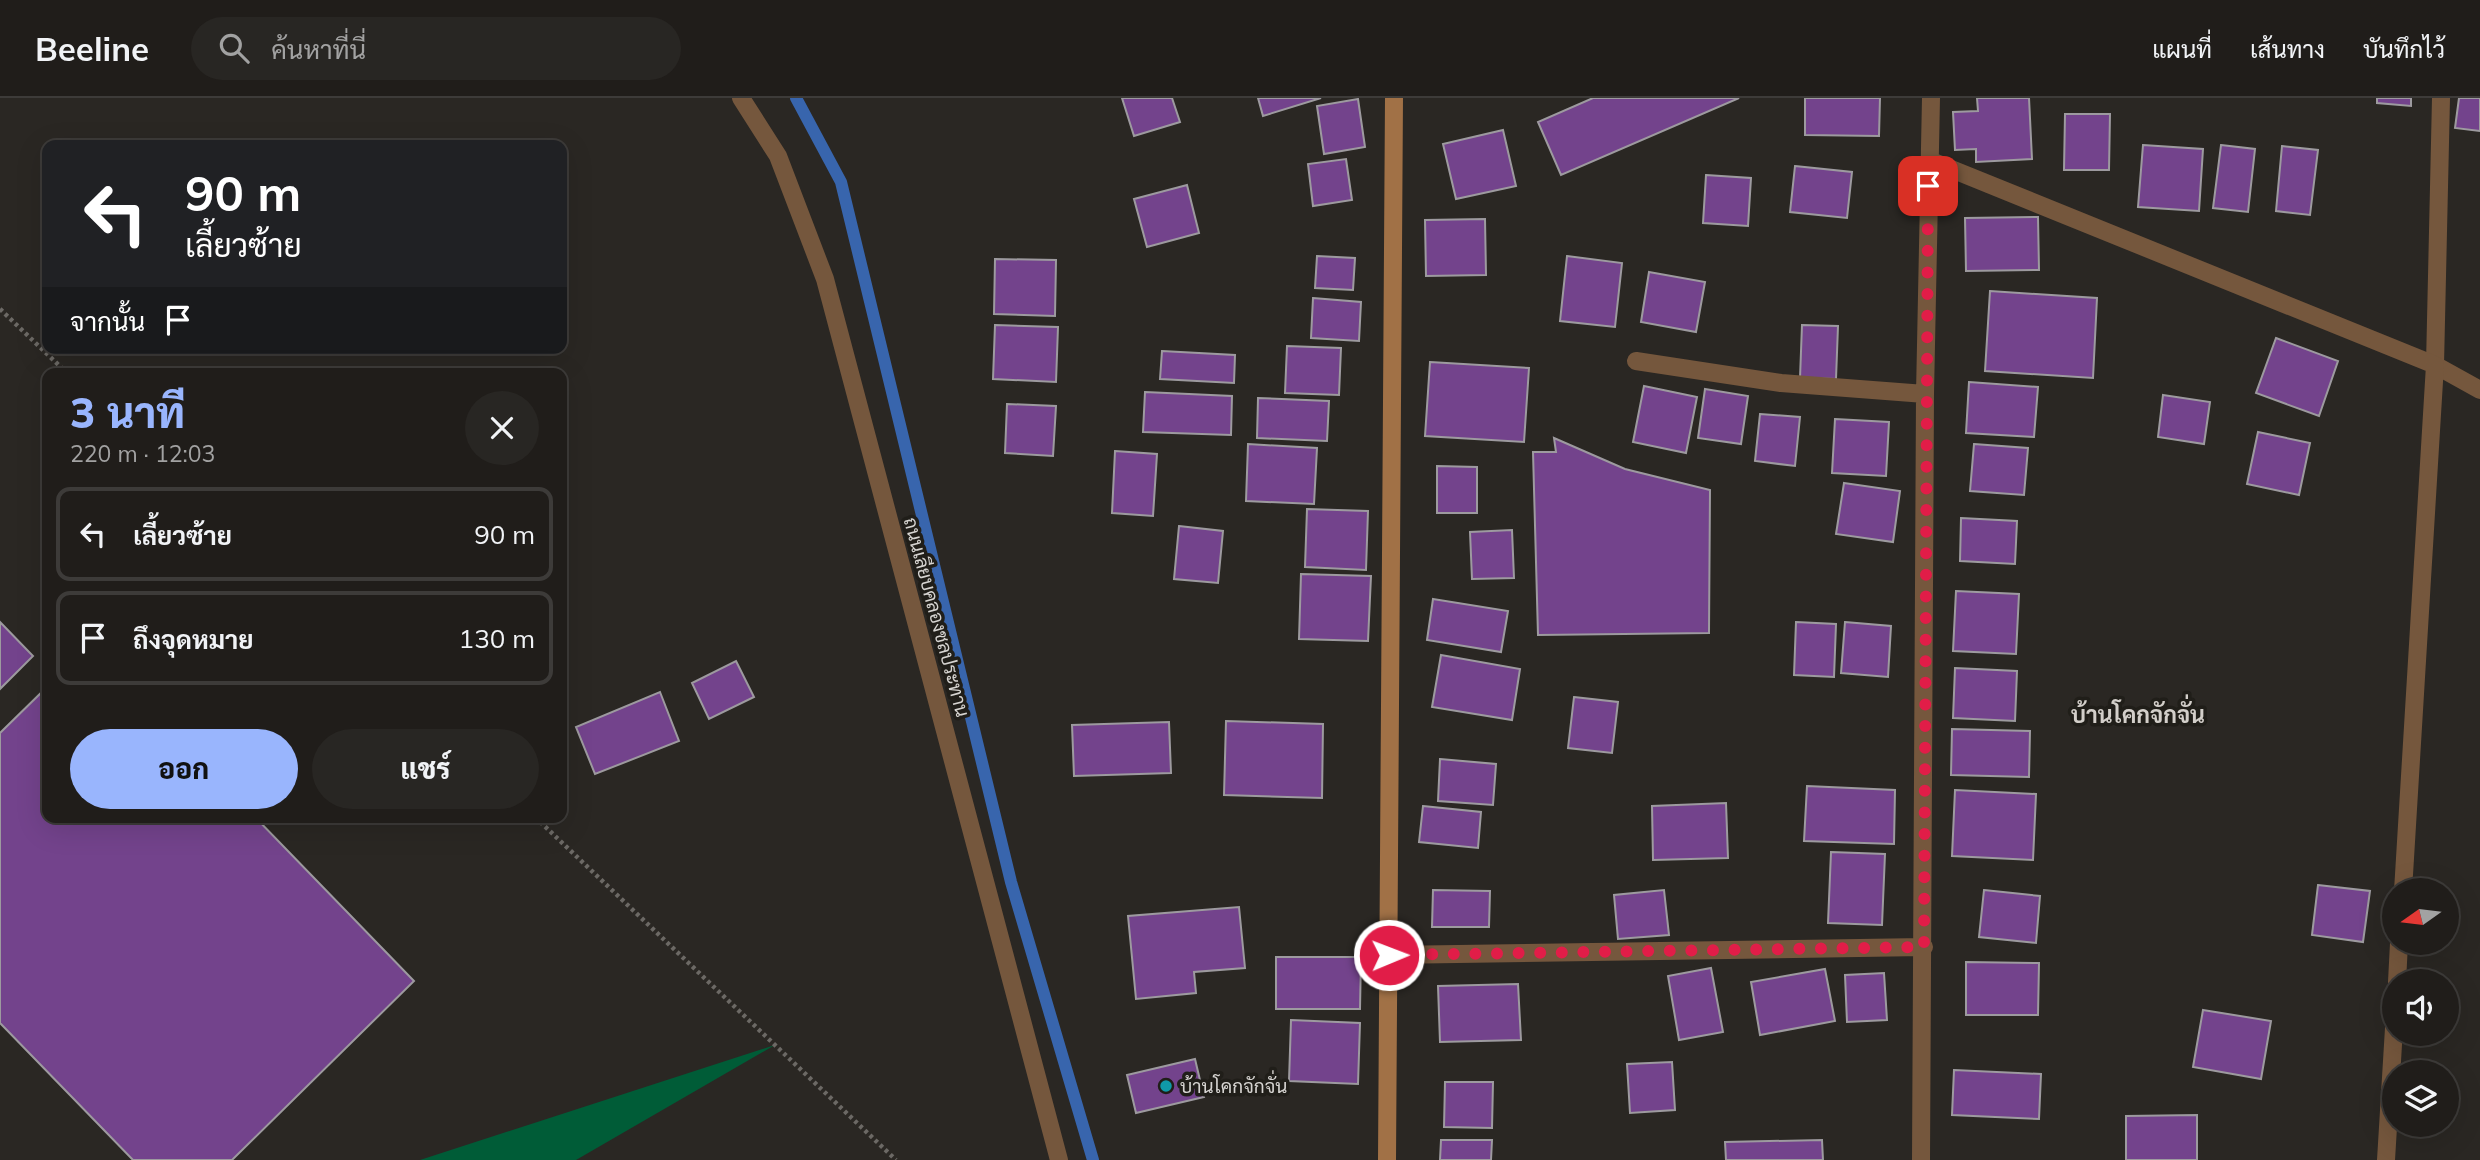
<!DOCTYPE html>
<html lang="th">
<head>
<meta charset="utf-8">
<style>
	body { margin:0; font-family:Mulish,Sarabun,sans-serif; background:#282623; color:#f1f3f6; height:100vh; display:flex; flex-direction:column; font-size:26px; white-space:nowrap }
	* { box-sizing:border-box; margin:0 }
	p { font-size:23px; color:#a2a2a2 }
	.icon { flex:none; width:38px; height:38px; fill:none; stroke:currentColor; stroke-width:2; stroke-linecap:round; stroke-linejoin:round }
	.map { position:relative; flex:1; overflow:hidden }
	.panel { position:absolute; left:42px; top:270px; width:525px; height:455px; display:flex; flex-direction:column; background:#201d1a; border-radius:14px; box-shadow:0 7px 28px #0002,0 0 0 2px #3d3b39 }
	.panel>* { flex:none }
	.top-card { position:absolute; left:42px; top:42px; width:525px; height:214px; border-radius:14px; box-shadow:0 7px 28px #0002,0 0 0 2px #3d3b39; background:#202124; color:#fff; overflow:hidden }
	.needle { width:46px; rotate:256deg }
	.tools { position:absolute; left:2382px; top:780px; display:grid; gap:14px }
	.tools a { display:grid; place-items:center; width:77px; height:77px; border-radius:50%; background:#201d1a; box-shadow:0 7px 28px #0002,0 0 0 2px #3d3b39; font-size:35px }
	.pin { position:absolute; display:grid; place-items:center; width:60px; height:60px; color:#fff; margin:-30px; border-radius:14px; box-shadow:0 4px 10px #0006 }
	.me { position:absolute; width:77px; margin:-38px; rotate:89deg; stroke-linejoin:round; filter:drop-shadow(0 0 5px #0008) }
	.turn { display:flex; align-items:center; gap:24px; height:147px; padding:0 28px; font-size:32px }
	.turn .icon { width:91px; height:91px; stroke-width:2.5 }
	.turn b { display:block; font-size:49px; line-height:60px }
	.then { display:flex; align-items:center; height:66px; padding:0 28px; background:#0003; gap:14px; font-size:26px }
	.round { display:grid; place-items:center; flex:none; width:74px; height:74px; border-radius:37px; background:#282623 }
	.headline { display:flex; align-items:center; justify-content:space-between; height:119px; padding:0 28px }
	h1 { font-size:42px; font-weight:800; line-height:52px; color:#99b5fd }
	.primary-button { display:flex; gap:14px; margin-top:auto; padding:14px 28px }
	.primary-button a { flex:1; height:80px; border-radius:42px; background:#99b5fd; color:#111; font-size:28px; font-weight:800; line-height:80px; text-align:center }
	.primary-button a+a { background:#282623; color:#f1f3f6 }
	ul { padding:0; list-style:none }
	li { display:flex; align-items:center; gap:21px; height:94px; margin:0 14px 10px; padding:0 14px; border:4px solid #3d3b39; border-radius:14px }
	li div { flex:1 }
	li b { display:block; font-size:26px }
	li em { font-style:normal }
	header { display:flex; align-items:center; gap:42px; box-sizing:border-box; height:98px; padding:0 35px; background:#201d1a; border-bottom:2px solid #3d3b39 }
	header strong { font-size:33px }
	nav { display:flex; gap:38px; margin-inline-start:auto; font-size:24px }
	.search { width:490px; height:63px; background:#282623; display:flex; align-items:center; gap:18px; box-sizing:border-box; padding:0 24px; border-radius:38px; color:#a2a2a2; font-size:26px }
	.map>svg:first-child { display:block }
	.green { fill:#005c37 }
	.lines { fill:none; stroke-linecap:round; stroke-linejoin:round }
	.stream { stroke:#3865ad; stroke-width:12 }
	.building { fill:#73438c; stroke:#9d9a9f; stroke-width:2 }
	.path { stroke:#6c6965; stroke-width:4.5; stroke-dasharray:3.5 3.5; stroke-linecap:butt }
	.lane { stroke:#75573d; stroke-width:18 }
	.street { stroke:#75573d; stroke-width:18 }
	.secondary { stroke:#a17146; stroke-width:18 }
	.route { stroke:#e11d48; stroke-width:12; stroke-dasharray:0 21.6 }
	.culture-dot { fill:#0f9aa8; stroke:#201e19; stroke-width:2.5 }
	.labels { text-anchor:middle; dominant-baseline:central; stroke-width:7; stroke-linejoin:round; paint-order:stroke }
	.street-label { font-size:19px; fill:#d6d4d1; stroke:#201e19 }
	.poi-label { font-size:19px; fill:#d6d4d1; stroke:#201e19; text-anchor:start }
	.quarter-label { font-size:23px; font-weight:bold; fill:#d3cfca; stroke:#201e19 }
</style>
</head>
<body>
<header>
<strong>Beeline</strong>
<div class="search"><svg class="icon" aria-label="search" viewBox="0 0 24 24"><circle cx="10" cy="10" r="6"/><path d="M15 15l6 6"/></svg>ค้นหาที่นี่</div>
<nav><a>แผนที่</a><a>เส้นทาง</a><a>บันทึกไว้</a></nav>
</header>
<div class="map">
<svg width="2480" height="1062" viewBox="0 0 2480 1062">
	<rect width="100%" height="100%" fill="#2a2723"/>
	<path class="green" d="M775,947L576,1062H420Z"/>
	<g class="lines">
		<path class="stream" d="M796,0L841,84L1011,784L1093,1062"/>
	</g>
	<path class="building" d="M1122,0H1172L1180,24L1134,38Z
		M1258,0H1321L1263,18Z
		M1593,0H1739L1561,77L1538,24Z
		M1805,0H1880L1879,38L1805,37Z
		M1977,0H2029L2032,61L1976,64V51L1955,52L1953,14L1978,13Z
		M2377,0H2411V8L2377,5Z
		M2459,0H2480V33L2455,30Z
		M1358,1L1365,49L1324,56L1317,8Z
		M2065,16H2110L2109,72H2064Z
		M1503,32L1516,88L1456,101L1443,46Z
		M2143,47L2203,51L2199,113L2138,109Z
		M2221,47L2255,51L2248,114L2213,110Z
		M2282,48L2318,52L2310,117L2276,113Z
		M1346,61L1352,102L1313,108L1308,66Z
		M1795,68L1852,74L1847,120L1790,114Z
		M1706,77L1751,80L1748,128L1703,125Z
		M1187,87L1199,135L1147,149L1134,101Z
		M2038,119L2039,172L1966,173L1965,120Z
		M1485,121L1486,177L1426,178L1425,122Z
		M1317,158L1355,160L1353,192L1315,190Z
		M1567,158L1622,165L1615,229L1560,223Z
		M995,161L1056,162L1055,218L994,216Z
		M1649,174L1705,184L1696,234L1641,224Z
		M1990,193L2097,200L2093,280L1985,273Z
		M1313,200L1361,204L1359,243L1311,240Z
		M995,227L1058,229L1056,284L993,281Z
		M1802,227L1838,228L1836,281L1800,280Z
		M2276,240L2338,263L2319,318L2256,295Z
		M1287,248L1341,250L1339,297L1285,295Z
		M1162,253L1235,257L1234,285L1160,281Z
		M1430,264L1529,270L1524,344L1425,338Z
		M1969,284L2038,289L2034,339L1966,335Z
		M1644,288L1697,299L1686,355L1633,344Z
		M1705,291L1748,298L1741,346L1698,340Z
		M1145,294L1232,298L1231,337L1143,334Z
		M2163,297L2210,304L2204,346L2158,339Z
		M1258,300L1329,303L1327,343L1257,340Z
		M1007,306L1056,308L1053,358L1005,355Z
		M1760,316L1800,319L1795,368L1755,363Z
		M1835,321L1889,324L1886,378L1832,375Z
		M2258,334L2310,345L2299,397L2247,386Z
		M1554,340L1625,371L1710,392L1709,535L1538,537L1533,354H1556Z
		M1248,346L1317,350L1314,406L1246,403Z
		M1974,346L2028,350L2024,397L1970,393Z
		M1115,353L1157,356L1153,418L1112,415Z
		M1437,368L1477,369V415H1437Z
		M1844,385L1900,393L1893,444L1836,436Z
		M1307,411L1368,413L1366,472L1305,469Z
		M1961,420L2017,423L2015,466L1960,463Z
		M1179,428L1223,433L1218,485L1174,481Z
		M1512,432L1514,480L1472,481L1470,434Z
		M1301,476L1371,478L1368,543L1299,541Z
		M1956,493L2019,496L2016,556L1953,553Z
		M1433,501L1508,513L1501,554L1427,542Z
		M0,524L33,558L0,591Z
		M1796,524L1836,526L1834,579L1794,577Z
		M1845,524L1891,528L1888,579L1841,575Z
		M1441,557L1520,571L1512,622L1432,609Z
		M736,563L754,599L709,621L692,585Z
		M1955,570L2017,573L2015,623L1953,620Z
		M47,589V719H255L414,883L232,1062H133L0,925V635Z
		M660,594L679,643L595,676L576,629Z
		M1574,599L1618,604L1612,655L1568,650Z
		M1226,623L1323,626L1322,700L1224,697Z
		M1169,624L1171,675L1074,678L1072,627Z
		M1952,631L2030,633L2029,679L1951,677Z
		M1440,661L1496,666L1493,707L1438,703Z
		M1807,688L1895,692L1894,746L1804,743Z
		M1955,692L2036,696L2033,762L1952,758Z
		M1726,705L1728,760L1653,762L1652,708Z
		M1423,708L1481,714L1478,750L1419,744Z
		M1831,754L1885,756L1882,827L1828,825Z
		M2318,787L2370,793L2363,844L2312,837Z
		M1433,792L1490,793L1489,829H1432Z
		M1664,792L1669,837L1618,841L1614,797Z
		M1984,792L2040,798L2036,845L1979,839Z
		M1239,809L1245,870L1194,874L1196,895L1136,901L1128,818Z
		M1276,859H1361L1360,911H1276Z
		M1966,864L2039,865L2038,917H1966Z
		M1711,870L1723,934L1679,942L1668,878Z
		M1825,871L1835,923L1760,937L1751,884Z
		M1884,875L1887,922L1847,924L1845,877Z
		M1518,886L1521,942L1440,944L1438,888Z
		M2203,912L2271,923L2261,981L2193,969Z
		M1291,922L1360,925L1358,986L1289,983Z
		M1195,961L1204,999L1136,1015L1127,977Z
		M1672,964L1675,1012L1630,1015L1627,966Z
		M1954,972L2041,976L2039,1021L1952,1017Z
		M1445,984H1493L1492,1030L1444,1029Z
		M2197,1017V1062H2126V1018Z
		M1441,1042H1492L1491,1062H1440Z
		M1822,1042L1823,1062H1726L1725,1044Z"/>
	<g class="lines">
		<path class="path" d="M0,211L67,275
			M535,719L896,1062"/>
		<path class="lane" d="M2441,0L2435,267L2480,292"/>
		<path class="street" d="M741,0L778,58L825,181L1059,1062
			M1929,62L2435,267L2403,793
			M1636,263L1781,285L1925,296
			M1389,857L1924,849
			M2397,884L2399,845
			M1921,1062L1925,296L1931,0
			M2386,1062L2394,930"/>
		<path class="secondary" d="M1387,1062L1394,0"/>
	</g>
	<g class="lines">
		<path class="route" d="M1389,857L1924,849L1928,88"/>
	</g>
	<circle class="culture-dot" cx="1166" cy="988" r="7"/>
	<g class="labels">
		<g class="street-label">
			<text transform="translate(937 519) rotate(75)">ถนนเลียบคลองชลประทาน</text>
		</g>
		<g class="poi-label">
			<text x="1180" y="988">บ้านโคกจักจั่น</text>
		</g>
		<g class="quarter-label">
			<text x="2138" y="616">บ้านโคกจักจั่น</text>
		</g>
	</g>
</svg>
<div class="tools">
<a><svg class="needle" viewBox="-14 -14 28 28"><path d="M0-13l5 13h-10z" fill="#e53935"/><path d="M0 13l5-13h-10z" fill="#a2a2a2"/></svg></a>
<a><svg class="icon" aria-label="sound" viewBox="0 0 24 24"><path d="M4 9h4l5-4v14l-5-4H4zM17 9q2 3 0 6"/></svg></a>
<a><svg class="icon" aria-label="layers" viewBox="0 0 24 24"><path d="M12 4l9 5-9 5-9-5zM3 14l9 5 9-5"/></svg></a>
</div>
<div class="pin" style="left:1928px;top:88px;background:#d93025"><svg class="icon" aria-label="arrive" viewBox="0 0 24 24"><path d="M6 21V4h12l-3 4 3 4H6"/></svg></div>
<svg class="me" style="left:1389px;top:857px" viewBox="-20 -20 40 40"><circle r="17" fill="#e11d48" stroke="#fff" stroke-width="3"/><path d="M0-11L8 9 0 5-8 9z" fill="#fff"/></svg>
<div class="top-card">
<div class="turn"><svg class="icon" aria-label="left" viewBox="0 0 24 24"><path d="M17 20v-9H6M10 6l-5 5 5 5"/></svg><div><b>90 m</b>เลี้ยวซ้าย</div></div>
<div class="then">จากนั้น<svg class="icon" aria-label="arrive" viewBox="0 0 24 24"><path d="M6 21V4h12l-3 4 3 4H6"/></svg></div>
</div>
<section class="panel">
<div class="headline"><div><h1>3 นาที</h1><p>220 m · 12:03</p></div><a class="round"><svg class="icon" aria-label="close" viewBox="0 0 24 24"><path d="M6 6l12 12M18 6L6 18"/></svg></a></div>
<ul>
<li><svg class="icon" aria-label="left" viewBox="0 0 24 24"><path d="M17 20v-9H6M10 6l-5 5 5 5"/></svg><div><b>เลี้ยวซ้าย</b></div><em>90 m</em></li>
<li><svg class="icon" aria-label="arrive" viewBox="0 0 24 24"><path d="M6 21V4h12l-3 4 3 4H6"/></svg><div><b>ถึงจุดหมาย</b></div><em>130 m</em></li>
</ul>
<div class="primary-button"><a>ออก</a><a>แชร์</a></div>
</section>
</div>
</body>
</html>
